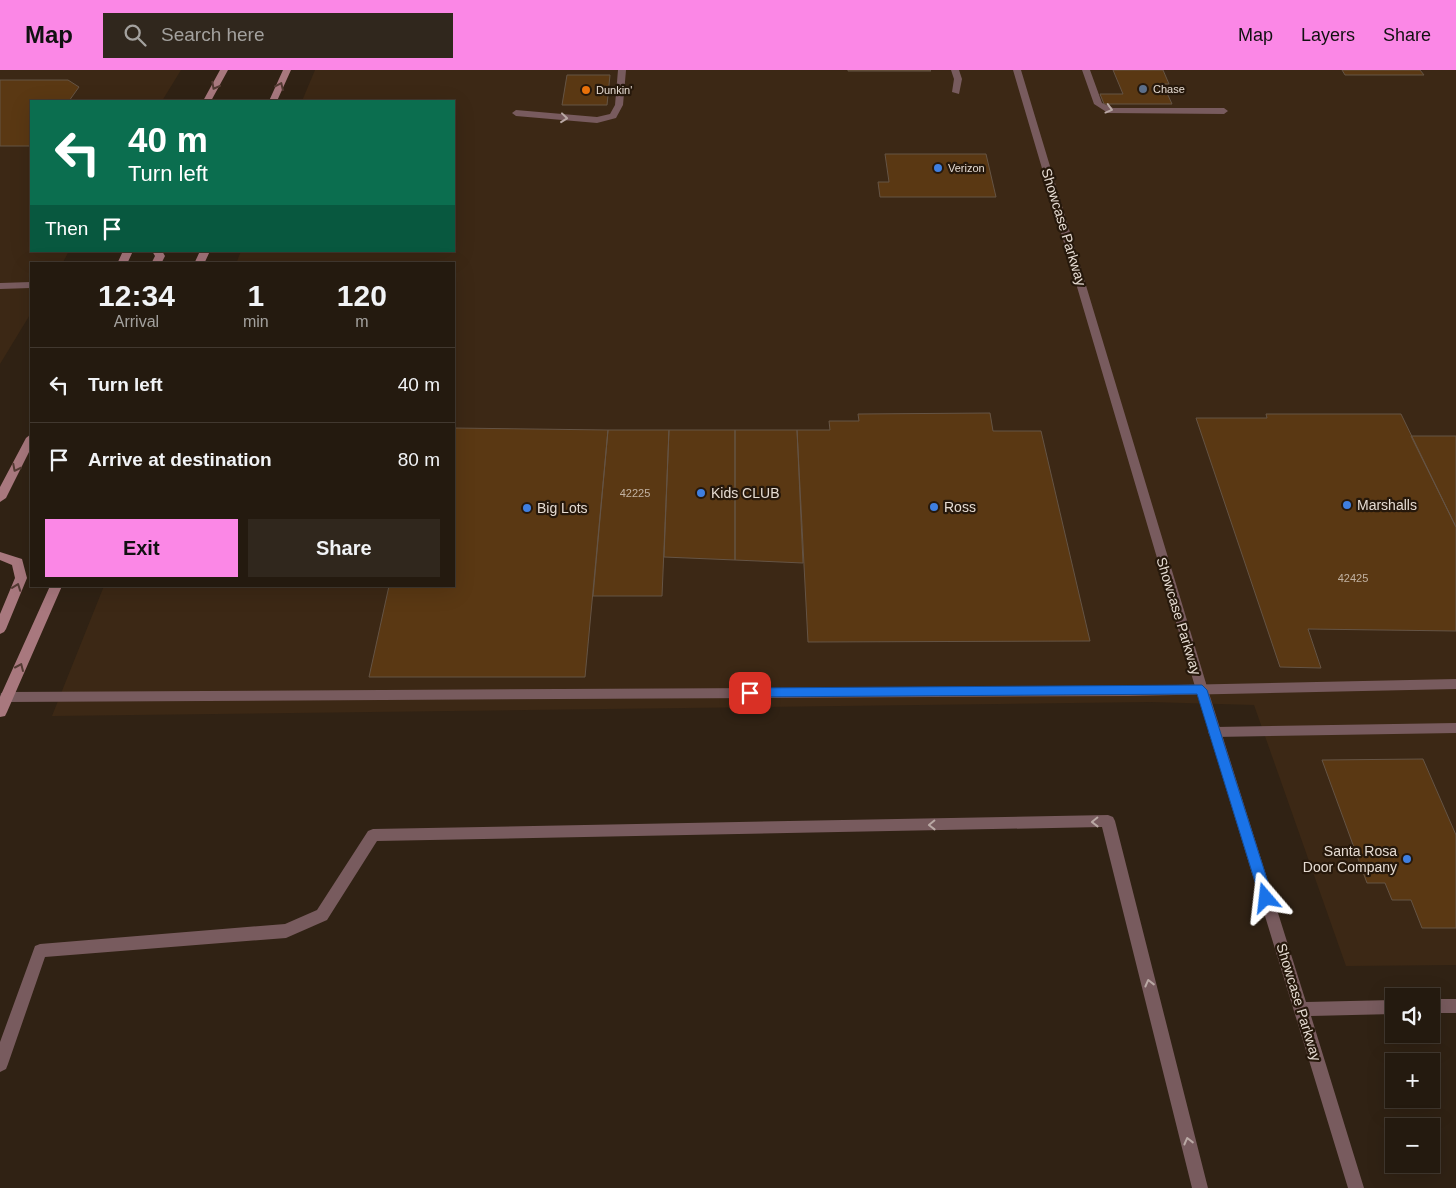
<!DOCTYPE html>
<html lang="en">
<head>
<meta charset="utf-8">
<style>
	body { margin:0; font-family:Arial,sans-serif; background:#30271d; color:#f1f3f6; height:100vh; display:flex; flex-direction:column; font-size:19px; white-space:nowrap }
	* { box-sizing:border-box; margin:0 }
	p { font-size:16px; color:#a3a19e }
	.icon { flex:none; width:28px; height:28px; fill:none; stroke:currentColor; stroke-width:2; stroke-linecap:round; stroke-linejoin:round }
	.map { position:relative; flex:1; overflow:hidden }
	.drawer { position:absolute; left:30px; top:192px; width:425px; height:325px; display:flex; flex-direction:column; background:#241a0f; border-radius:0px; box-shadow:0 5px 20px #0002,0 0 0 1px #41382f }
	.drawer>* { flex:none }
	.hud { position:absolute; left:30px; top:30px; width:425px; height:152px; border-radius:0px; box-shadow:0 5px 20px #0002,0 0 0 1px #41382f; background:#0b6e4f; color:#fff; overflow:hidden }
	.tools { position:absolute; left:1385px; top:918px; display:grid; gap:10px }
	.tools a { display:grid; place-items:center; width:55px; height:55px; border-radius:0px; background:#241a0f; box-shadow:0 5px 20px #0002,0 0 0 1px #41382f; font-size:25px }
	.pin { position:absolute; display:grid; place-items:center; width:42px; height:42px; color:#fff; margin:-21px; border-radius:10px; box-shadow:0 2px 8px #0006 }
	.me { position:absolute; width:55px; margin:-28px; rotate:343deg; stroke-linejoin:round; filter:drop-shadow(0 0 4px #0008) }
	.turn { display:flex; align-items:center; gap:18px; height:105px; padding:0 15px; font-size:22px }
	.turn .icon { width:65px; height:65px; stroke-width:2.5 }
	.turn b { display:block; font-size:35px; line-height:42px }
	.then { display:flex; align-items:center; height:48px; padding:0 15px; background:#0003; gap:10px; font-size:19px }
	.eta { display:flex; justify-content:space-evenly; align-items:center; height:85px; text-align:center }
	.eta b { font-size:30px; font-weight:600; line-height:35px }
	.action { display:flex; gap:10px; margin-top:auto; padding:10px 15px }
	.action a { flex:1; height:58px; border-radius:0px; background:#fb87e6; color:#111; font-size:20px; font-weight:600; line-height:58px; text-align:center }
	.action a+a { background:#30271d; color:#f1f3f6 }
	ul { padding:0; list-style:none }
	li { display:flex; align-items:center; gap:15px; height:75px; padding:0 15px; border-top:1px solid #41382f }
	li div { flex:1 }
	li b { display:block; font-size:19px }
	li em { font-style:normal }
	header { display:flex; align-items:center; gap:30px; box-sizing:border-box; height:70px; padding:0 25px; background:#fb87e6; color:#111 }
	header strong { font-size:24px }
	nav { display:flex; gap:28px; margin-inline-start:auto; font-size:18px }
	.search { width:350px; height:45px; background:#30271d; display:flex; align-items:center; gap:12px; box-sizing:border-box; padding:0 18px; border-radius:0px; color:#a3a19e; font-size:19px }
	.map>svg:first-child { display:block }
	.built { fill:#3c2815 }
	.building { fill:#5a3813; stroke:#655445 }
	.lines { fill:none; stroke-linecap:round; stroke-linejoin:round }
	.service { fill:#785b5e; fill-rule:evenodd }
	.minor { fill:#785b5e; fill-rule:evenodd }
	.secondary { fill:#a8787e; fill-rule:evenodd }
	.oneway { stroke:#543a33 }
	.oneway2 { stroke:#b9a8a4 }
	.route { fill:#1a73e8; stroke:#114b97 }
	.service-dot { fill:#5c6f8a; stroke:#26180b; stroke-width:2 }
	.food-dot { fill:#e8710a; stroke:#26180b; stroke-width:2 }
	.shop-dot { fill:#3f7fe0; stroke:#26180b; stroke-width:2 }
	.labels { text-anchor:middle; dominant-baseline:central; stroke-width:4.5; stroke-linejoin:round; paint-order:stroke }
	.far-poi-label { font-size:11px; fill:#e5dbd2; stroke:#26180b; text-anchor:start }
	.number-label { font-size:11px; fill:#c2b2a2 }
	.street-label { font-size:14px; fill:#e5dbd2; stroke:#26180b }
	.poi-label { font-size:14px; fill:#e5dbd2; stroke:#26180b; text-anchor:start }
</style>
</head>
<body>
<header>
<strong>Map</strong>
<div class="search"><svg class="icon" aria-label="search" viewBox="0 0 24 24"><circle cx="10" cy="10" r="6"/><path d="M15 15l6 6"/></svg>Search here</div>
<nav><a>Map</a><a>Layers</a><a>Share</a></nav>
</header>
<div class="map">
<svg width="1456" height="1118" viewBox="0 0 1456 1118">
	<rect width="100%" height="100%" fill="#302214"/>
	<path class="built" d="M0,0H181L162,31H31V181H69L62,194H31V243L0,294Z
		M315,0H1456V895L1346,896L1254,635L1150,632L52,646L104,516H454V194H236L241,181H454V31H302Z"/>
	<path class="building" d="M848,0H930L931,1H848Z
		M1113,0H1163L1169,14H1163L1172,34H1104L1100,24H1123Z
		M1342,0H1420L1424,5H1345Z
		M567,5H610L607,35H562Z
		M0,10H68L79,17L69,31H31V76H0Z
		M885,84H986L996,127H880L878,112H889Z
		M990,343L993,361H1041L1090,571L808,572L797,360H830L829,351H859L858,344Z
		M1266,344H1401L1456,457V561L1308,559L1321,598L1280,597L1196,348H1267Z
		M454,358L608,360L585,607H369L389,516H454Z
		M608,360H669L662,526H593Z
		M669,360H735V490L664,487Z
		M735,360H797L803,493L735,490Z
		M1411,366H1456V457Z
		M1423,689L1456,765V858H1422L1411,830H1392L1385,813H1367L1322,690Z"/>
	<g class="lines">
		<path class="service" d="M618,0H626L623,35L616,48L597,53L516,46L512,43L516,40L597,47L610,44L615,35Z
			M951,0H959L962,9L959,24L952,22L954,9Z
			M1082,0H1090L1102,33L1113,38H1224L1228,41L1224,44L1108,43L1094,34Z
			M31,212V218L0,219V213Z
			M1456,609V619L1128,626L6,632L0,628L1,623L6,622L1128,616Z
			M1456,653V663L1215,667L1210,666L1208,662L1210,658L1215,657Z
			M1108,745L1113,747L1115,751L1208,1118H1192L1102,757L377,771L327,850L286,868L45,887L8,994L6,999L0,1002V972L35,876L40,874L285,854L317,840L368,761L373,759Z"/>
		<path class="minor" d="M1013,0H1021L1208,620L1306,932L1394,930V944L1311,946L1364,1118H1348L1196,620Z
			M1431,929H1456V943H1431Z"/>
		<path class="secondary" d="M220,0H228L211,31H203Z
			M283,0H291L277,31H269Z
			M123,181H133L127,194H117Z
			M152,181H162L165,186L161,194H151L155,186Z
			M200,181H210L204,194H194Z
			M31,364V378L6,428L0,432V417L26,368Z
			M0,482L22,489L27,508L6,559L4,562L0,564V544L15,508L12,495L0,490Z
			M50,516H62L7,642L5,646L0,647V627Z"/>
	</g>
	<defs><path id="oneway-chevron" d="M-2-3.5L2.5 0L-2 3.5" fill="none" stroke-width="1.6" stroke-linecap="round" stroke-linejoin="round" transform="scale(1.25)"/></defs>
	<g class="oneway">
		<use href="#oneway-chevron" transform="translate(215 16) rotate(118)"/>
		<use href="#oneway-chevron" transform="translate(280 16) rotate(-65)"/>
		<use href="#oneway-chevron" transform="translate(16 398) rotate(117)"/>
		<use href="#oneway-chevron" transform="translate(17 517) rotate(-70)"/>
		<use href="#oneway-chevron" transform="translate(20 597) rotate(-66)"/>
	</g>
	<g class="oneway2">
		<use href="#oneway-chevron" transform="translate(1109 39) rotate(15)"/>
		<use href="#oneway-chevron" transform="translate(564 48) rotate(6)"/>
		<use href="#oneway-chevron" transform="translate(1095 752) rotate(179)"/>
		<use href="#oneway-chevron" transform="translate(932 755) rotate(179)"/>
		<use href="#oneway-chevron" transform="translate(1149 913) rotate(-104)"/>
		<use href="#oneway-chevron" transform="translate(1188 1071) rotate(-104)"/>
	</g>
	<path class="route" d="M1202,615L1207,620L1273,828L1271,832L1266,834L1262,832L1260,828L1197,624L750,627L746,626L744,623L746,620L750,618Z"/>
	<circle class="service-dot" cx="1143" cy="19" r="5"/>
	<circle class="food-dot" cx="586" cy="20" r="5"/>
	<g class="shop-dot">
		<circle cx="938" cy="98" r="5"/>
		<circle cx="701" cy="423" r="5"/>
		<circle cx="1347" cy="435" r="5"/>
		<circle cx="934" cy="437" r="5"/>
		<circle cx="527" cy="438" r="5"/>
		<circle cx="1407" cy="789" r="5"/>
	</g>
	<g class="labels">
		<g class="far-poi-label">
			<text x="1153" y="19">Chase</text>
			<text x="596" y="20">Dunkin'</text>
			<text x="948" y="98">Verizon</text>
		</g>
		<g class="number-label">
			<text x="635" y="423">42225</text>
			<text x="1353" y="508">42425</text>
		</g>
		<g class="street-label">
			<text transform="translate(1064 157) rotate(73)">Showcase Parkway</text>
			<text transform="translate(1179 546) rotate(73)">Showcase Parkway</text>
			<text transform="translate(1299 932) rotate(73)">Showcase Parkway</text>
		</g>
		<g class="poi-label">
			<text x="711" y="423">Kids CLUB</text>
			<text x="1357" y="435">Marshalls</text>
			<text x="944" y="437">Ross</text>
			<text x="537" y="438">Big Lots</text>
			<text x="1397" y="781" text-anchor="end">Santa Rosa<tspan x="1397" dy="16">Door Company</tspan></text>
		</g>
	</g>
</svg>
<div class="tools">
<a><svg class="icon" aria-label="sound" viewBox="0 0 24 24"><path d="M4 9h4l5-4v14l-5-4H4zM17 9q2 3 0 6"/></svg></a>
<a>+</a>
<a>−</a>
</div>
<div class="pin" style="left:750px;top:623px;background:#d93025"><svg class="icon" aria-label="arrive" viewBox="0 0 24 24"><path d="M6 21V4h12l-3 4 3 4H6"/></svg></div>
<svg class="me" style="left:1266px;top:828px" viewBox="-20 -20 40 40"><path d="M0-17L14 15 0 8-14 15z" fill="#1a73e8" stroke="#fff" stroke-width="4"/></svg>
<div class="hud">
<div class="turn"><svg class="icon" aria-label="left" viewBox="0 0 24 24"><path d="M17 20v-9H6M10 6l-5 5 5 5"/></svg><div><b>40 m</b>Turn left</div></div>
<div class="then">Then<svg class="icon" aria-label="arrive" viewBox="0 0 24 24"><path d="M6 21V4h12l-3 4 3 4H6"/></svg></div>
</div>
<section class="drawer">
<div class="eta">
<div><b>12:34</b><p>Arrival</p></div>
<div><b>1</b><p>min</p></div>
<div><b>120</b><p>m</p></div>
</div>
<ul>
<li><svg class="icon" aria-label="left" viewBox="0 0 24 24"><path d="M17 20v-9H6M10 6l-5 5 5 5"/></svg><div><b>Turn left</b></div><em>40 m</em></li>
<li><svg class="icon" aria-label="arrive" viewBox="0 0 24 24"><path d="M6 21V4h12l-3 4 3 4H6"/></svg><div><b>Arrive at destination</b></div><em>80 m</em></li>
</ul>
<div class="action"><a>Exit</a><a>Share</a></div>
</section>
</div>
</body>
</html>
